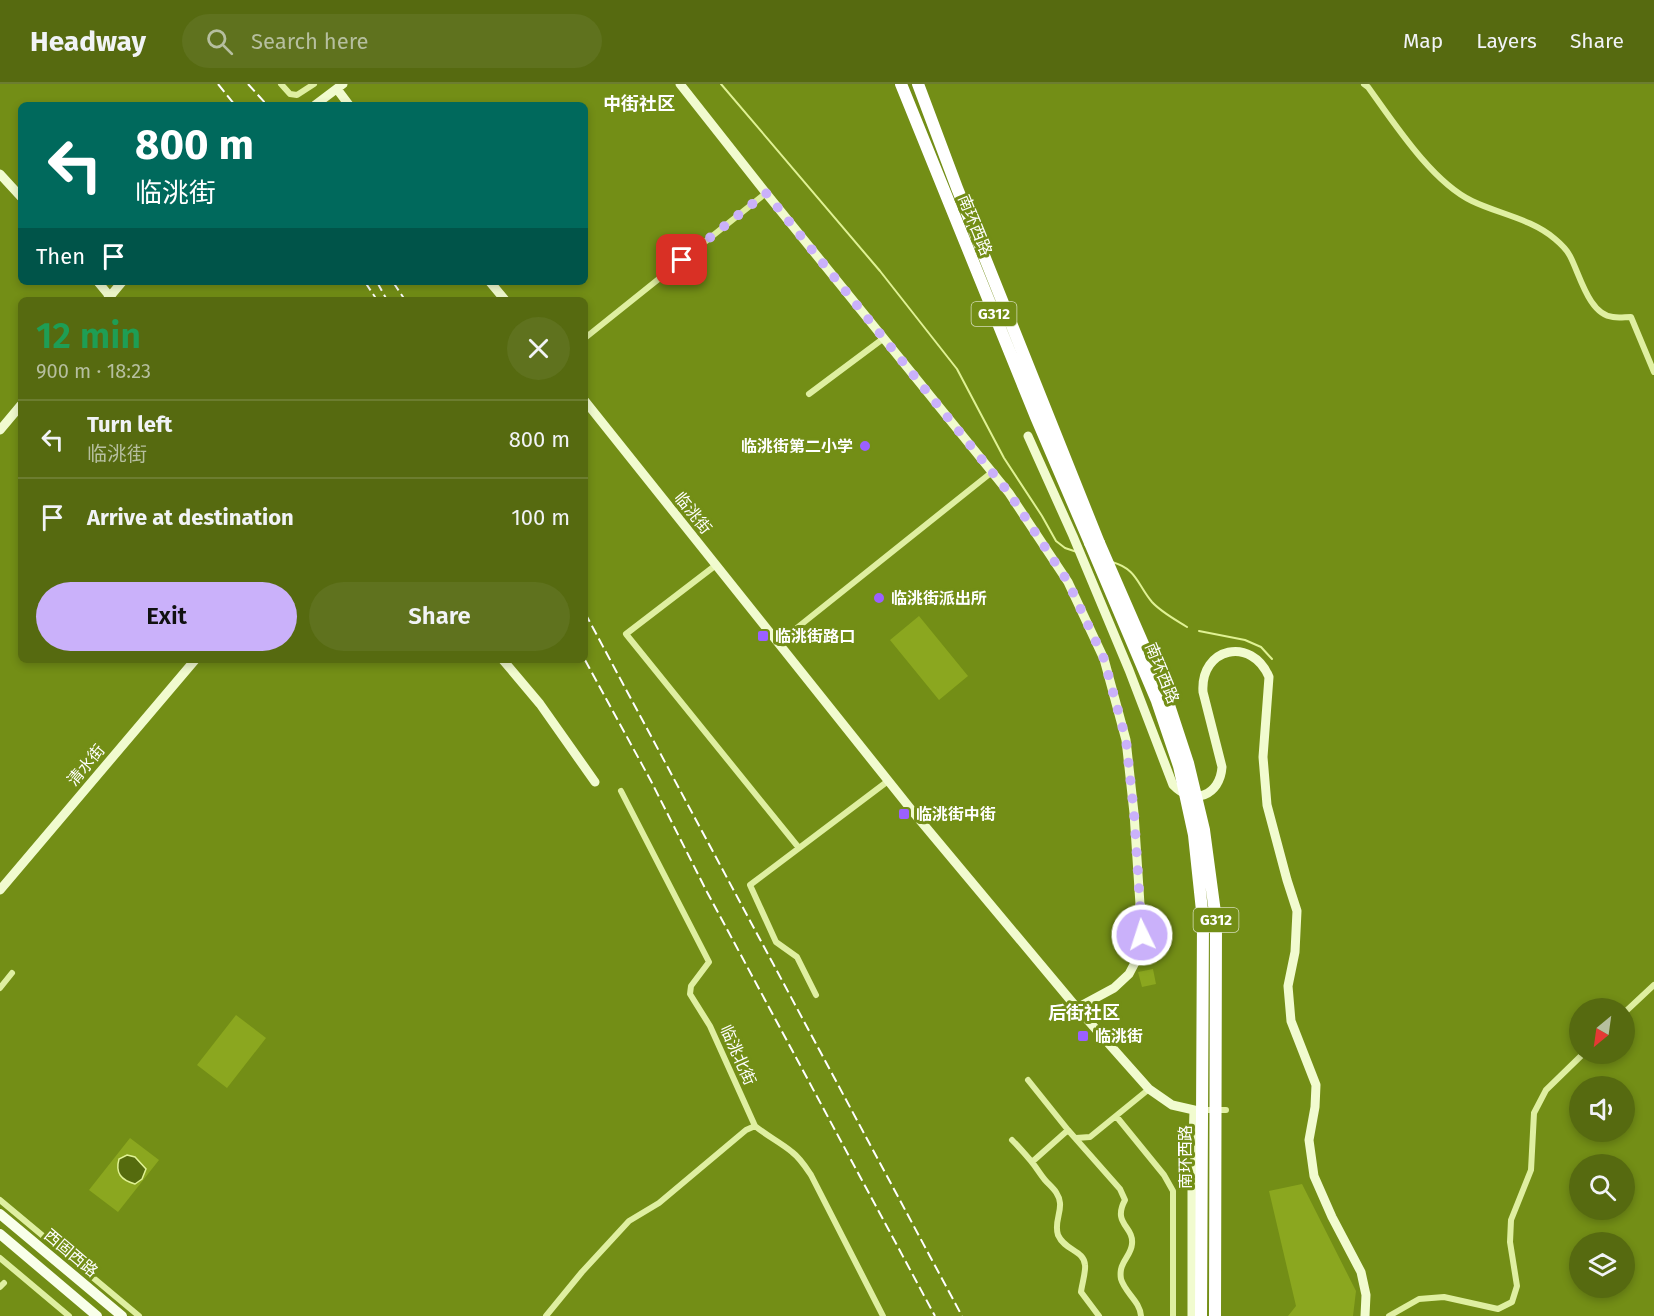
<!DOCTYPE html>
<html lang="en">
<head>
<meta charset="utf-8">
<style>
	body { margin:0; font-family:"Fira Sans","Noto Sans SC",sans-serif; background:#5f721e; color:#f1f3f6; height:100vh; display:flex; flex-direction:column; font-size:22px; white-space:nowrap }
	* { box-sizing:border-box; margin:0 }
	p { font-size:20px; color:#b6bf9f }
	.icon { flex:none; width:33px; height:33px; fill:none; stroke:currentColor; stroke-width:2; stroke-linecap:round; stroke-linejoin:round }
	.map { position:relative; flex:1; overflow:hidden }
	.sheet { position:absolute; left:18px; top:213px; width:570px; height:366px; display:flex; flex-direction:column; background:#566a10; border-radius:9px; box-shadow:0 3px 9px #0003 }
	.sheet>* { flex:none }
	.top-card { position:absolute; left:18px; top:18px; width:570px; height:183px; border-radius:9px; box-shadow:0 3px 9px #0003; background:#00695c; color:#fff; overflow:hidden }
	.needle { width:39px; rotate:209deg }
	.controls { position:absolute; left:1569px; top:914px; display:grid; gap:12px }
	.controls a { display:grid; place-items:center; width:66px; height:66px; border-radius:50%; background:#566a10; box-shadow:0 3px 9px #0003; font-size:30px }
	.pin { position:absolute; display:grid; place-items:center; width:51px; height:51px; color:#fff; margin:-26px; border-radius:12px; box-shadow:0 3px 9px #0006 }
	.me { position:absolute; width:66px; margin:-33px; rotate:356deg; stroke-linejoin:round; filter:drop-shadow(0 0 4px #0008) }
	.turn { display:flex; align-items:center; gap:21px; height:126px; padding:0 18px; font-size:27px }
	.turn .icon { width:78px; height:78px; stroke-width:2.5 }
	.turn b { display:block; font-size:42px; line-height:51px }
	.then { display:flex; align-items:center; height:57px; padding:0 18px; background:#0003; gap:12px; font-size:22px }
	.round { display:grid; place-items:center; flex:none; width:63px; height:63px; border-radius:32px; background:#5f721e }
	.head { display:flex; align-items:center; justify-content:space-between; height:102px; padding:0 18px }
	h1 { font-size:36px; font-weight:600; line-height:45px; color:#1e9e55 }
	.primary-button { display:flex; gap:12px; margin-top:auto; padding:12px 18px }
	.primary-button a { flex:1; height:69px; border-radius:36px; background:#cab1fa; color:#111; font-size:24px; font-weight:600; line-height:69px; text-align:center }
	.primary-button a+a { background:#5f721e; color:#f1f3f6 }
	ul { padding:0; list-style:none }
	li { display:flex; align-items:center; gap:18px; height:78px; padding:0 18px; border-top:2px solid #6c7d30 }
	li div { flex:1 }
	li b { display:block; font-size:22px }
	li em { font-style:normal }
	header { display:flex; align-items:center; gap:36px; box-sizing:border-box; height:84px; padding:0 30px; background:#566a10; border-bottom:2px solid #6c7d30 }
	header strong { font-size:28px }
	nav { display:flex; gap:33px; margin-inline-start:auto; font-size:21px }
	.search { width:420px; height:54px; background:#5f721e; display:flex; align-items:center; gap:15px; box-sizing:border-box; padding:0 21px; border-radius:33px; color:#b6bf9f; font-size:22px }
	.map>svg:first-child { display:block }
	.green { fill:#8ba71f }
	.water { fill:#556b0e; stroke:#e0f294; stroke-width:1.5 }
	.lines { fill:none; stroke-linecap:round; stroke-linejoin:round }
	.stream { stroke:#e0f294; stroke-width:2 }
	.street { stroke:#dfefa1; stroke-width:6 }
	.secondary { stroke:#f1fbcf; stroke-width:9 }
	.primary { stroke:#f9ffea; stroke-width:10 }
	.highway { stroke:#fff; stroke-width:12 }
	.rail { stroke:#fff; stroke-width:2; stroke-dasharray:10 4.5; stroke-linecap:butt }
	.highway-bridge { stroke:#fff; stroke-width:12 }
	.route { stroke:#cab1fa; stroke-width:10; stroke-dasharray:0 18 }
	.poi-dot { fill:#9b60ff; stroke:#738e16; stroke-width:2 }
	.labels { text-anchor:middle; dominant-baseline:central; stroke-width:6; stroke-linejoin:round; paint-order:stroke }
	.shield { fill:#738e16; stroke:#d5ddb9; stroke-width:1.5 }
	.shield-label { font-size:15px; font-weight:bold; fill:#fff }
	.street-label { font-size:16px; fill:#fff; stroke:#738e16 }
	.poi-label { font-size:16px; font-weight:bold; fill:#fff; stroke:#738e16; text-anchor:start }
	.neighbourhood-label { font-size:18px; font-weight:bold; fill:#fff; stroke:#738e16 }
</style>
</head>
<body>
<header>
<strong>Headway</strong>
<div class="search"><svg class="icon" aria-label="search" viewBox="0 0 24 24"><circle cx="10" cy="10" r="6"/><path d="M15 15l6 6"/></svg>Search here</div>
<nav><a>Map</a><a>Layers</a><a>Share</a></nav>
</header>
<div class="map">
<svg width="1654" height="1232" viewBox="0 0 1654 1232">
	<rect width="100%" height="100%" fill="#738e16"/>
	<path class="green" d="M919,532L968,592L939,616L890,556Z
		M1153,885L1156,900L1142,903L1138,888Z
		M236,931L266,954L227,1004L197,981Z
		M130,1054L159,1076L118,1128L89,1106Z
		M1302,1100L1356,1207L1353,1232H1288L1296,1222L1269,1107Z"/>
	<path class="water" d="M127,1071L135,1073L146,1085L142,1095L135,1100C121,1096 115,1089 119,1075Z"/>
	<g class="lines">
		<path class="stream" d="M721,0L880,187L957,285L1004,374L1042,432L1056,457L1065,464L1077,468
			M1112,478C1137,485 1137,500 1152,518C1161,528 1176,536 1187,543
			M1199,547L1245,556L1261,563L1272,575"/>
		<path class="street" d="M281,0L290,10L297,11L314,0
			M1364,0L1368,3C1394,39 1432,98 1472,117C1499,130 1532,135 1555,155C1561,160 1567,166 1570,172C1580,191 1589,231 1613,233C1619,234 1625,233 1631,233L1654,288
			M585,254L766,109
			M809,310L884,254
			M716,481L626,550L799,764
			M778,559L992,388
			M621,707L709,878L691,902L690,910L710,942L755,1042C767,1052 780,1058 792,1068C800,1074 805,1082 811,1091L883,1232
			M0,904L12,889
			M816,911L797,873L776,858L750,801L888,697
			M1624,929L1654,901
			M1028,996L1068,1046L1120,1105L1125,1116C1112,1140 1134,1142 1132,1160C1131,1173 1118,1178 1121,1195C1125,1209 1140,1217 1141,1232
			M1200,1026H1226
			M1116,1032L1164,1091L1173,1107V1232
			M1076,1054L1090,1053L1149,1005
			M1012,1056C1019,1063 1025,1070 1031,1077C1036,1083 1040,1090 1045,1096C1051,1103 1059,1108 1060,1119C1061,1130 1054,1139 1058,1151C1065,1167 1084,1166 1085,1181C1086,1187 1082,1200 1081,1208L1099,1232
			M1032,1078L1068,1046
			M0,1116L139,1232
			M0,1174L69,1232
			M0,1203L4,1199
			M546,1232L582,1188L629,1137L659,1119L746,1046L755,1042
			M1389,1232L1419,1215L1444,1213L1498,1225L1512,1218L1517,1202L1510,1158L1511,1136L1531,1086L1534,1029L1546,1006L1584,969"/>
		<path class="secondary" d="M680,0L766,109L1009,409L1068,498L1104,575L1126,656L1134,729L1142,851L1139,871L1129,890L1114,904L1077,924
			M337,5L349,21
			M315,21L343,0
			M0,90L21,113
			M98,198L112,215
			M490,198L505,216
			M107,216L122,198
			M585,317L914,729L1077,924L1149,1005L1172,1021L1194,1026L1192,1090V1232
			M0,346L21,321
			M1028,352L1073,452L1129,586L1173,701C1193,722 1220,712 1222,683L1203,608C1200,563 1252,552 1269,593L1263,673L1267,721L1287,796L1297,827L1295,868L1288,902L1291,937L1316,1001L1315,1023L1309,1056L1314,1092L1332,1133L1361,1188L1366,1211L1365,1232
			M503,576L540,620L595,698
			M0,806L195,576"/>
		<path class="primary" d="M0,1130L122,1232
			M0,1150L97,1232"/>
		<path class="highway" d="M901,0L1036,333L1090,459
			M918,0L957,104L1099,459"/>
		<path class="rail" d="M218,0L235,21
			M248,0L267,21
			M365,198L377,216
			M377,198L387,216
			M393,198L405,216
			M585,529L962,1232
			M585,576L651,697L707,808L935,1232"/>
		<path class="highway-bridge" d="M1090,459L1157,617L1179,682L1194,751L1203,836L1201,1232
			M1099,459L1167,615L1188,679L1204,746L1216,836L1215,1232"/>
	</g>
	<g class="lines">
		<path class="route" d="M682,176L766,109L1009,409L1068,498L1104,575L1126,656L1134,729L1142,851"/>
	</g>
	<g class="poi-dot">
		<circle cx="865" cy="362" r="6"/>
		<circle cx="879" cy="514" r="6"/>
		<rect x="757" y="546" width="12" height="12" rx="3"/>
		<rect x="898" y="724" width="12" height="12" rx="3"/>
		<rect x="1077" y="946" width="12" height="12" rx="3"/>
	</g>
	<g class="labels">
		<g class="shield">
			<rect x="971.5" y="218" width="45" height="24" rx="4.5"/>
			<rect x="1193.5" y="824" width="45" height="24" rx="4.5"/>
		</g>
		<g class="shield-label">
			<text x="994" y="230">G312</text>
			<text x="1216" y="836">G312</text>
		</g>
		<g class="street-label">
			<text transform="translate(975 141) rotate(68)">南环西路</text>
			<text transform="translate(693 429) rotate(51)">临洮街</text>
			<text transform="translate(1162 589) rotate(68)">南环西路</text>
			<text transform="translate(86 681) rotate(-50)">清水街</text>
			<text transform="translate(738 971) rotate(66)">临洮北街</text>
			<text transform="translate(1185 1073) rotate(-90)">南环西路</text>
			<text transform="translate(71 1169) rotate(40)">西固西路</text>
		</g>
		<g class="poi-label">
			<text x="853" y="362" text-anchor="end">临洮街第二小学</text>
			<text x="891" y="514">临洮街派出所</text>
			<text x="775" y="552">临洮街路口</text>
			<text x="916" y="730">临洮街中街</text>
			<text x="1095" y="952">临洮街</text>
		</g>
		<g class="neighbourhood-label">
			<text x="639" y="20">中街社区</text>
			<text x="1084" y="929">后街社区</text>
		</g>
	</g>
</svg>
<div class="controls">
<a><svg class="needle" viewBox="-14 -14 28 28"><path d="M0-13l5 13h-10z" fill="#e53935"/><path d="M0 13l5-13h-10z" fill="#b6bf9f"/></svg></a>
<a><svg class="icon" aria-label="sound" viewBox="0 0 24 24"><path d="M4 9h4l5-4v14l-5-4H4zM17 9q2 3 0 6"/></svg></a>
<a><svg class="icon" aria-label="search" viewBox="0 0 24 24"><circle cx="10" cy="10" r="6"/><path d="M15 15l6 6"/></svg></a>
<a><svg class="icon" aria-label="layers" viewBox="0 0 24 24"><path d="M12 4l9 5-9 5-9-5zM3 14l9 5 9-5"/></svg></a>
</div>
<div class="pin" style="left:682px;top:176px;background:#d93025"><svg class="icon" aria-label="arrive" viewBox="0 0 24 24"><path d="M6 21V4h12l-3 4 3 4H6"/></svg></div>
<svg class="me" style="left:1142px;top:851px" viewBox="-20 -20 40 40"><circle r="17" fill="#cab1fa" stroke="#fff" stroke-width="3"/><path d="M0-11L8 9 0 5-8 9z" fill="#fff"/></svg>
<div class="top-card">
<div class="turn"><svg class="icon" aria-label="left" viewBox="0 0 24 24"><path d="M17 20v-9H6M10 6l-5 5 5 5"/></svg><div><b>800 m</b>临洮街</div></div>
<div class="then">Then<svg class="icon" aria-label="arrive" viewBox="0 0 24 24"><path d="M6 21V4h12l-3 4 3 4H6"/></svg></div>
</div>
<section class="sheet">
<div class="head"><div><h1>12 min</h1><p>900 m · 18:23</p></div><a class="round"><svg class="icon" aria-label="close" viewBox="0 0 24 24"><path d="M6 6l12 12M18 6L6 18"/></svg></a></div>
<ul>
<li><svg class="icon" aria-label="left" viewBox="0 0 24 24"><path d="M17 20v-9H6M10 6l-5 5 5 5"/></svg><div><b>Turn left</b><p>临洮街</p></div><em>800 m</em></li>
<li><svg class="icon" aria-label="arrive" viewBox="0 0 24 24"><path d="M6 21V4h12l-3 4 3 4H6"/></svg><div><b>Arrive at destination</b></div><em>100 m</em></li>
</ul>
<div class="primary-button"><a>Exit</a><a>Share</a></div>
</section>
</div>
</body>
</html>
